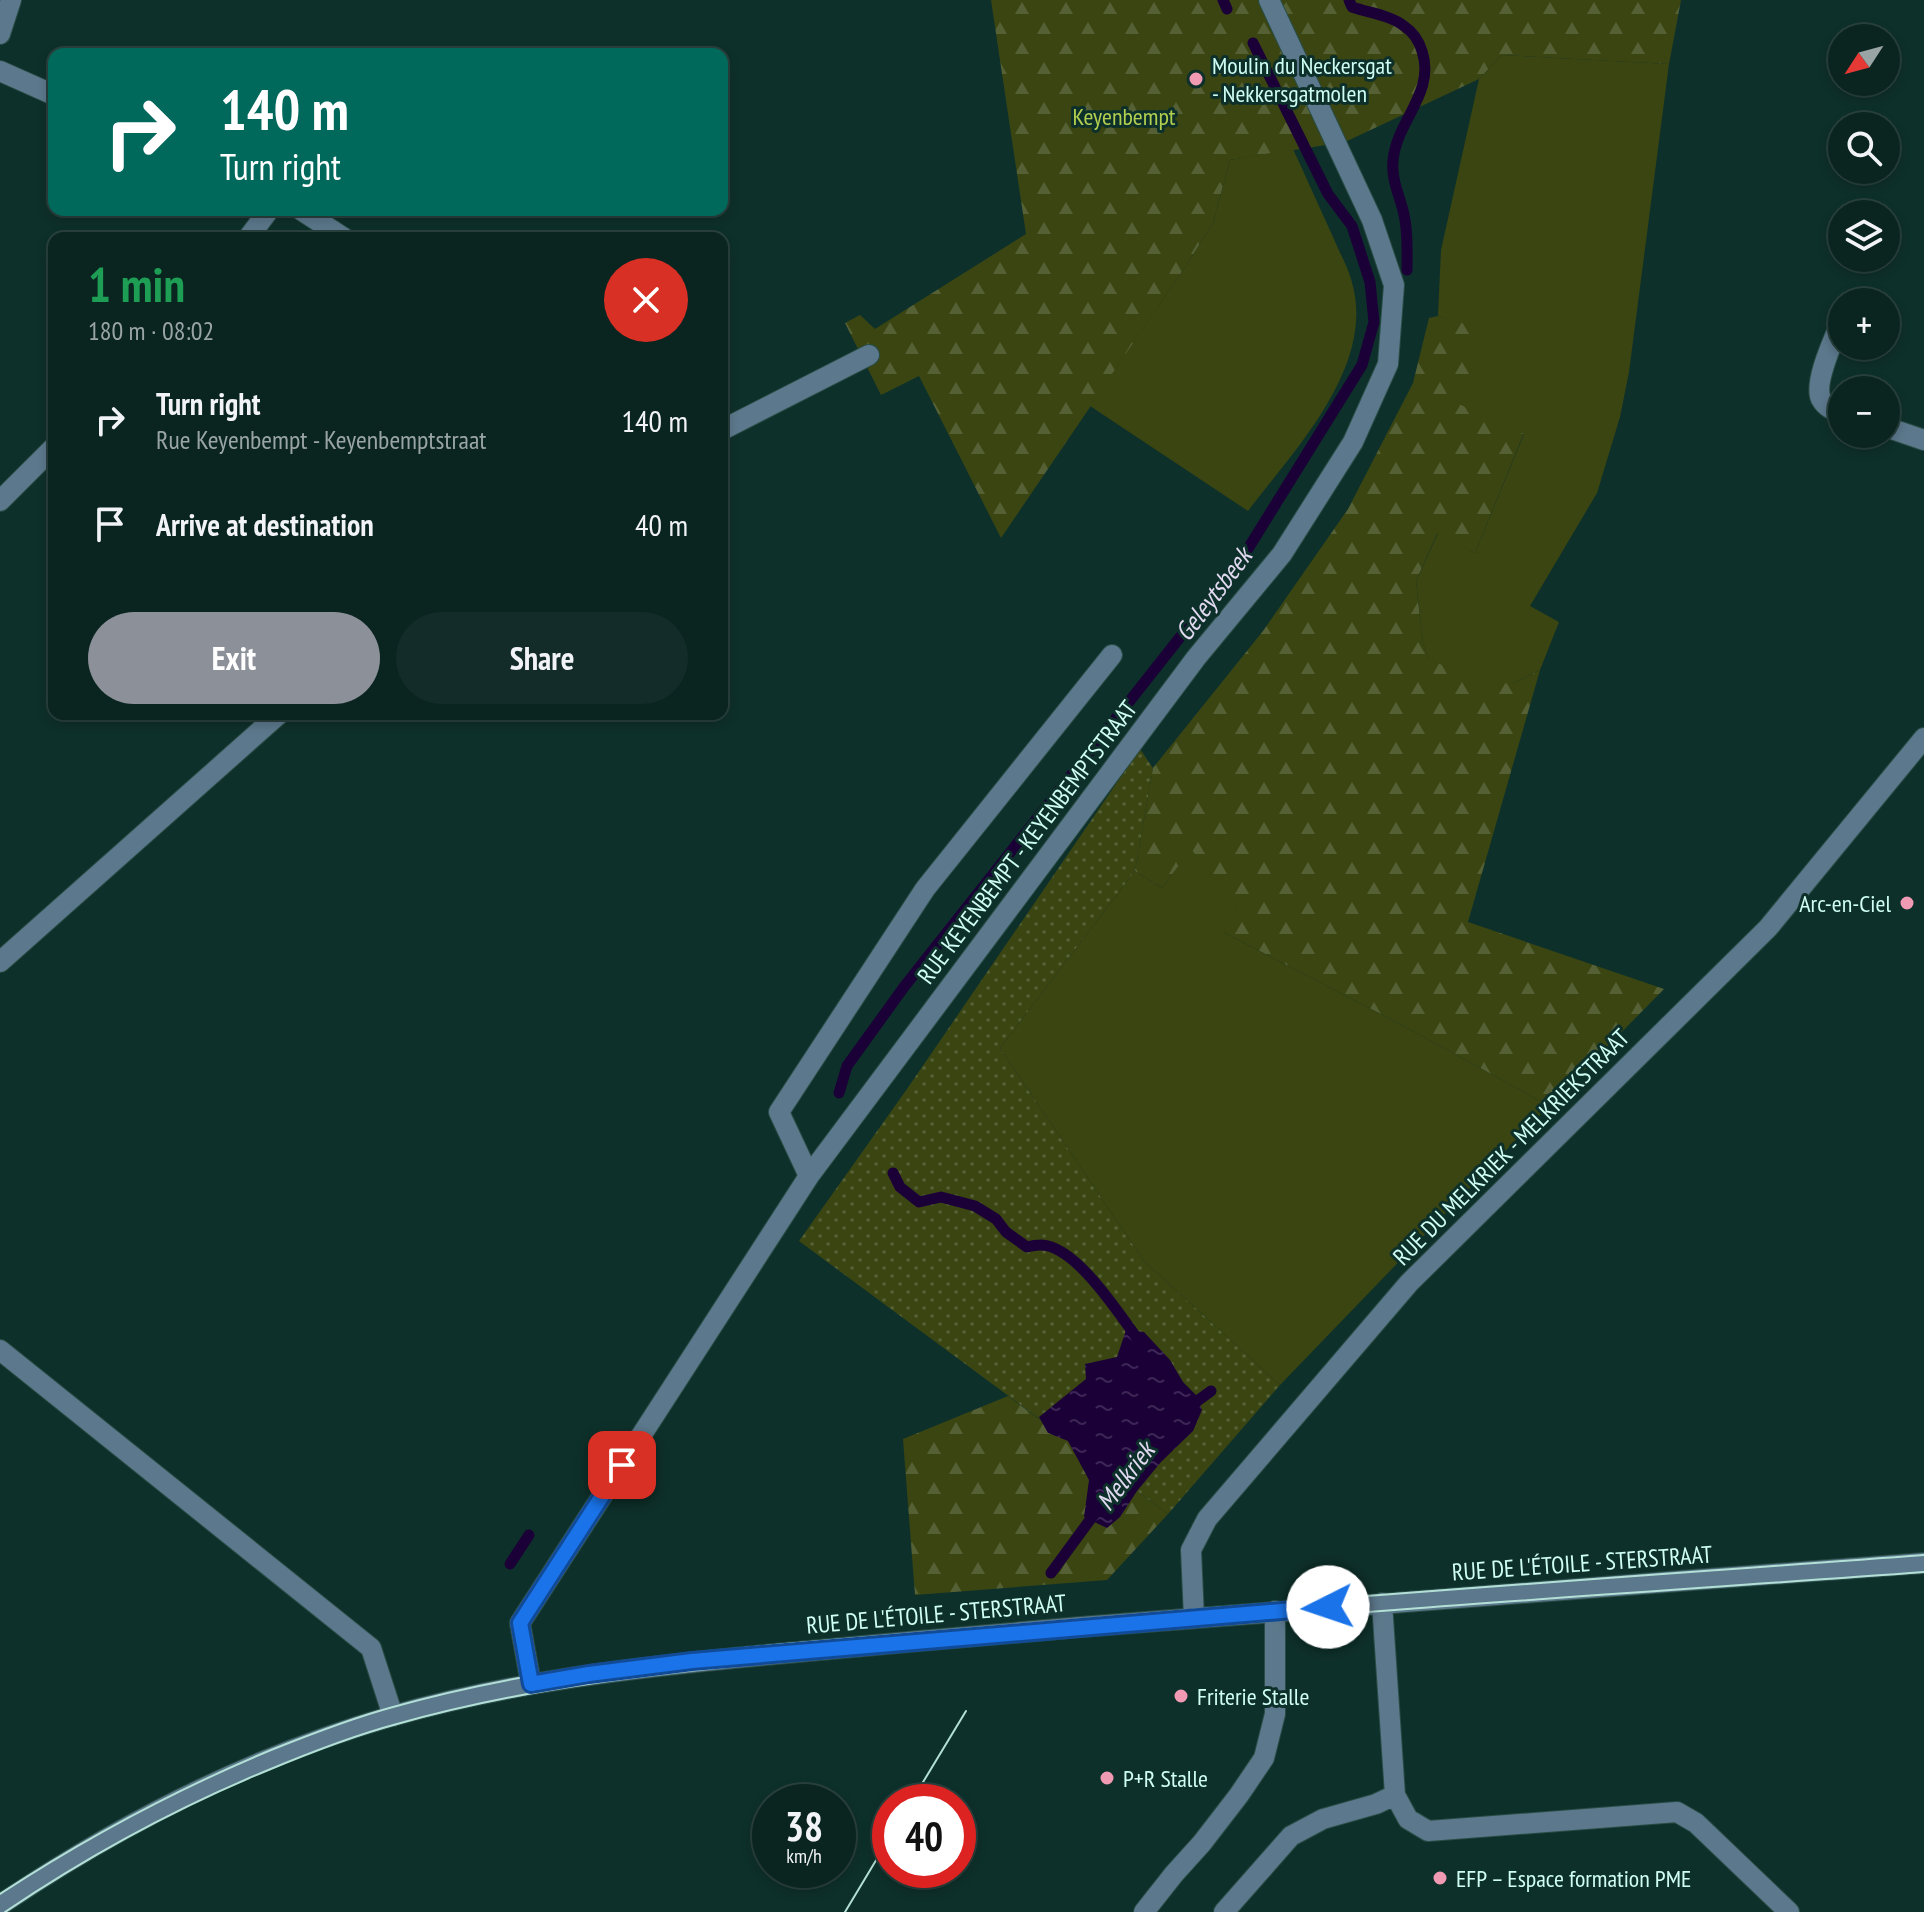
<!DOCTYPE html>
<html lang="en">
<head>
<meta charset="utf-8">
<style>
	body { margin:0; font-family:"PT Sans Narrow",sans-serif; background:#132c29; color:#f1f3f6; height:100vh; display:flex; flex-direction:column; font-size:30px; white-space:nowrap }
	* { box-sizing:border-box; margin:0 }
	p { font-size:26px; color:#99a4a5 }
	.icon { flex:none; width:44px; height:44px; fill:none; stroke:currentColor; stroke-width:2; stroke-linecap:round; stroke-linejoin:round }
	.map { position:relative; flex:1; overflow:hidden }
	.details { position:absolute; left:48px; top:232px; width:680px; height:488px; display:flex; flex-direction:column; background:#0a2420; border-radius:16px; box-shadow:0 4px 12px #0003,0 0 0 2px #2a413e }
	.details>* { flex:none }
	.hud { position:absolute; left:48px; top:48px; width:680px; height:168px; border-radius:16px; box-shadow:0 4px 12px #0003,0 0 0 2px #2a413e; background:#00695c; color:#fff; overflow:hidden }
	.needle { width:52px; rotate:234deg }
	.tools { position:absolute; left:1828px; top:24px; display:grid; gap:16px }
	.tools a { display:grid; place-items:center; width:72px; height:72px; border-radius:50%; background:#0a2420; box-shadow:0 4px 12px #0003,0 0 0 2px #2a413e; font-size:40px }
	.speed { position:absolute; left:752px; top:1784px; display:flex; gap:16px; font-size:40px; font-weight:700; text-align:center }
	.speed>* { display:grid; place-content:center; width:104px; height:104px; border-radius:50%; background:#0a2420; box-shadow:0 4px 12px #0003,0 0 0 2px #2a413e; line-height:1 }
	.speed small { font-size:20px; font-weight:400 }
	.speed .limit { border:12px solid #d22; background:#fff; color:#111 }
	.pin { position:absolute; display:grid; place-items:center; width:68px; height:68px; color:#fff; margin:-34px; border-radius:16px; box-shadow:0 4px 12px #0006 }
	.me { position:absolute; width:88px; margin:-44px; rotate:266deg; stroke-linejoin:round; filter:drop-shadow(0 0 6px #0008) }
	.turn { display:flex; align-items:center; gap:28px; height:168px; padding:0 40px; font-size:36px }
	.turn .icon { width:104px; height:104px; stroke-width:2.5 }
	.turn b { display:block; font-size:56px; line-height:68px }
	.round { display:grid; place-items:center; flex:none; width:84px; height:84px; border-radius:42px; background:#132c29 }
	.headline { display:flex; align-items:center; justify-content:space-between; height:136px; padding:0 40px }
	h1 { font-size:48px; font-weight:600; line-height:60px; color:#1e9e55 }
	.action { display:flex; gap:16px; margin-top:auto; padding:16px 40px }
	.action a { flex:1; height:92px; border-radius:48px; background:#8c9099; color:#fff; font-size:32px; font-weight:600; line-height:92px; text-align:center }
	.action a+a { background:#132c29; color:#f1f3f6 }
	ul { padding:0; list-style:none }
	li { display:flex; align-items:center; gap:24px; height:104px; padding:0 40px }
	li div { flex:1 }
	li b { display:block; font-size:30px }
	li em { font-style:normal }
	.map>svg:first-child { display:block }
	.grass { fill:url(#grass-dots) }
	.forest { fill:url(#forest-firs) }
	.green { fill:#3a4512 }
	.water { fill:url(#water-ripples) }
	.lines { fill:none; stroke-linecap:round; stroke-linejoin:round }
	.stream { stroke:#1b0037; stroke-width:11 }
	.minor-casing { stroke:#294d46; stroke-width:22 }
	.minor { stroke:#5c788c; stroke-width:20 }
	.tram { stroke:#b2dfd6; stroke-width:2 }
	.route-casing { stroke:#114b97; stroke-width:20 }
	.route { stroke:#1a73e8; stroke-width:14 }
	.poi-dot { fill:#f09ab4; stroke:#0e302a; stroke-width:3 }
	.labels { text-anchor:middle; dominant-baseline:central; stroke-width:6; stroke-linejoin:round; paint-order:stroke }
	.poi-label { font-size:24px; fill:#cffef4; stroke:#0e302a; text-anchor:start }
	.park-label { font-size:24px; fill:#b3cf4f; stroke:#0e302a }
	.street-label { font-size:24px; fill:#cffef4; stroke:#0e302a }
	.water-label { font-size:26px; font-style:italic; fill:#e1daf1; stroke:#0e302a }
</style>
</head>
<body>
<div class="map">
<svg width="1924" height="1912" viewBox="0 0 1924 1912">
	<defs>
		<pattern id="grass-dots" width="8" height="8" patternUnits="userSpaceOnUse" patternTransform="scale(2)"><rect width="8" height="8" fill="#3a4512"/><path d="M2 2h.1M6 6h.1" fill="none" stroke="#556135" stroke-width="1.8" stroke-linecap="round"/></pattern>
		<pattern id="forest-firs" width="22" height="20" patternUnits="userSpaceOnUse" patternTransform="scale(2)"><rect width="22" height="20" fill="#3a4512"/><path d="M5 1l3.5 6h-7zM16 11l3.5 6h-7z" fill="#556135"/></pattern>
		<pattern id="water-ripples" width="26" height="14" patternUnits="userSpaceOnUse" patternTransform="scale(2)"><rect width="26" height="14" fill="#1b0037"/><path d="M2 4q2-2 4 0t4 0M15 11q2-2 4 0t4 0" fill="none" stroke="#3b2655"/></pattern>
	</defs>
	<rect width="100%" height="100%" fill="#0e302a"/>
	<path class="grass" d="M1140,749L1153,768L1135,871L1000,1048L1144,1261L1280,1385L1168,1514L799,1241L907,1089Z"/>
	<path class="forest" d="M991,0H1681L1669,64L1502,55L1479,79L1345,142L1230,160L1213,223L1186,266L1001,538L919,376L881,395L845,323L860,315L875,329L1026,234Z
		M1438,316L1487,329L1524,433L1475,553L1437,534L1416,581L1423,644L1429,658L1514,683L1540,670L1468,922L1664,989L1549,1106L1398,1023L1223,932L1191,850L1162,888L1135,871L1153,768L1263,631L1348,509L1413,383L1429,318Z
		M1008,1396L1168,1514L1107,1580L915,1595L903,1439Z"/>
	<path class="green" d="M1502,55L1669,64L1629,372L1620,417L1597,493L1530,606L1559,622L1540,670L1514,683L1477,684L1429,658L1423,644L1416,581L1438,533L1475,553L1524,434L1459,404L1486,330L1438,316L1441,250L1479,79Z
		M1293,149C1307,179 1320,209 1334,239C1339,252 1347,265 1351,279C1378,364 1296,448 1248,511L1090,406L1186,266L1213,223L1230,160Z
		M1191,849L1237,908L1223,932L1398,1023L1549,1106L1280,1385L1144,1261L1000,1048L1135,871L1162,888Z"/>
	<path class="water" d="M1126,1330L1144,1332L1170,1360L1183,1382L1196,1395L1202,1410L1193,1431L1161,1462L1137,1491L1120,1517L1107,1528L1084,1517L1089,1480L1068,1441L1048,1433L1039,1417L1086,1379L1085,1364L1117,1357Z"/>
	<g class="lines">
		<path class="stream" d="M1223,0L1227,9
			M1349,0L1352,7C1369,13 1390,15 1404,26C1413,32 1419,41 1422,51C1436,93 1396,121 1393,161C1391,183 1402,199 1405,220C1408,237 1407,254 1407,270
			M839,1093L847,1066L904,987L1241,560L1362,365L1374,322L1370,282L1352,226L1328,194L1253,43
			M893,1173L900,1187L919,1202L941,1197L975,1206L996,1219L1006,1232L1027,1247C1031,1246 1036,1245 1040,1245C1075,1244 1120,1315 1139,1341
			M1189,1407L1211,1391
			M510,1564L529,1535
			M1051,1573L1098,1509"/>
		<defs>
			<path id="minor" d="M0,34L11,0
				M0,71L54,95
				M301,210L344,238
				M248,238L269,210
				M1842,319C1835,337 1813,382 1821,399C1826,408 1833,410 1842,413
				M1886,427L1924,440
				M722,430L869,355
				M0,501L54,447
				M0,962L279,714
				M809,1176L779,1112L925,889L1112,655
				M0,1350L371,1648L393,1716
				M1382,1603L1395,1795L1408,1819L1428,1831L1677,1812L1696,1823L1789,1912
				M1194,1618L1191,1550L1207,1519L1409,1283L1768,928L1924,738
				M531,1684L520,1623L809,1176L1196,658L1282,554L1353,442L1388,364L1394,285L1372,220L1269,0
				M0,1905C120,1824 253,1756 392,1716C514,1681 639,1667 765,1655C870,1645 976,1636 1081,1627C1362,1603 1643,1584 1924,1563
				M1144,1912L1174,1874L1202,1843L1239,1795L1264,1758L1275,1714V1611
				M1224,1912L1291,1836L1323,1819L1376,1804L1395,1795"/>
		</defs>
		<use href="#minor" class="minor-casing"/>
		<use href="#minor" class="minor"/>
		<path class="tram" d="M911,1802L966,1711
			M0,1894C87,1837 175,1790 271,1750C311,1734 352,1718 393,1707C521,1671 653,1656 785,1644C881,1636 976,1628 1072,1620C1356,1595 1640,1576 1924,1555
			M5,1912C88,1856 174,1809 266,1771C309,1753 352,1736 397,1724C524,1688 656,1673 788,1661C893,1652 998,1644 1104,1634C1377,1609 1651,1592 1924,1572
			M845,1912L890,1837"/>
	</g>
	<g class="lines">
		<defs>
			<path id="route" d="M622,1465L520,1623L531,1684L589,1674L692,1661L1328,1607"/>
		</defs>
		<use href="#route" class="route-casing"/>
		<use href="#route" class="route"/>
	</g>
	<g class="poi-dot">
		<circle cx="1196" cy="79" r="8"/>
		<circle cx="1907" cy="903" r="8"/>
		<circle cx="1181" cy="1696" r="8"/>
		<circle cx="1107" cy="1778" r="8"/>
		<circle cx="1440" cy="1878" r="8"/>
	</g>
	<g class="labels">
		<g class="poi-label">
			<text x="1212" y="65">Moulin du Neckersgat<tspan x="1212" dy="28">- Nekkersgatmolen</tspan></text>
			<text x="1891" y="903" text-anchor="end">Arc-en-Ciel</text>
			<text x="1197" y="1696">Friterie Stalle</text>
			<text x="1123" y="1778">P+R Stalle</text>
			<text x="1456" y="1878">EFP – Espace formation PME</text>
		</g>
		<g class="park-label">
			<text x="1124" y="116">Keyenbempt</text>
		</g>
		<g class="street-label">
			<text transform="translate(1027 842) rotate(-53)">RUE KEYENBEMPT - KEYENBEMPTSTRAAT</text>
			<text transform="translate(1511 1147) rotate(-45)">RUE DU MELKRIEK - MELKRIEKSTRAAT</text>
			<text transform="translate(1582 1563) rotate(-4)">RUE DE L'ÉTOILE - STERSTRAAT</text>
			<text transform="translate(936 1614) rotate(-5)">RUE DE L'ÉTOILE - STERSTRAAT</text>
		</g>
		<g class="water-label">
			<text transform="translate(1213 594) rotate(-53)">Geleytsbeek</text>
			<text transform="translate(1125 1476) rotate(-53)">Melkriek</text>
		</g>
	</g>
</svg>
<div class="tools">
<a><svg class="needle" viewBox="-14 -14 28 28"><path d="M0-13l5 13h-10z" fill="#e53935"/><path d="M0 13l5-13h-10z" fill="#99a4a5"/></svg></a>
<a><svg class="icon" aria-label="search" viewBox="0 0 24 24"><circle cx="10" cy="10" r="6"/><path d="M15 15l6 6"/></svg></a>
<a><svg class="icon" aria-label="layers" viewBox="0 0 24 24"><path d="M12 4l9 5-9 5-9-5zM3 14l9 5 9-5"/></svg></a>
<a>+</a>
<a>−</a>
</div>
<div class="speed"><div>38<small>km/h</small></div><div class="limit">40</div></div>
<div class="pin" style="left:622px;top:1465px;background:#d93025"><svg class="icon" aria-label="arrive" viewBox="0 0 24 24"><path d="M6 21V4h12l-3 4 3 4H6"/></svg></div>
<svg class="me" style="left:1328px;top:1607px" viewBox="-20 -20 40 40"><circle r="19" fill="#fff"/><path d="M0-13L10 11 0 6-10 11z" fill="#1a73e8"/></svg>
<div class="hud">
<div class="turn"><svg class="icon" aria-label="right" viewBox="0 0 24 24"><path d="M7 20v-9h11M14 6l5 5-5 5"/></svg><div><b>140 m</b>Turn right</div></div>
</div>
<section class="details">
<div class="headline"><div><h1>1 min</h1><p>180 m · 08:02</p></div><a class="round" style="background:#d93025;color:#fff"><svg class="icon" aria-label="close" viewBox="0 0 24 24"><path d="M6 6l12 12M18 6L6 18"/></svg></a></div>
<ul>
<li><svg class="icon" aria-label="right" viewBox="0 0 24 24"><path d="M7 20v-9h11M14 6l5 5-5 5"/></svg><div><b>Turn right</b><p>Rue Keyenbempt - Keyenbemptstraat</p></div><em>140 m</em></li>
<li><svg class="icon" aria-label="arrive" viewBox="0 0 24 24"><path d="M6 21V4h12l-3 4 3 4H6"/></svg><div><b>Arrive at destination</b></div><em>40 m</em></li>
</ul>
<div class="action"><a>Exit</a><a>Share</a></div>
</section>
</div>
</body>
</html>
